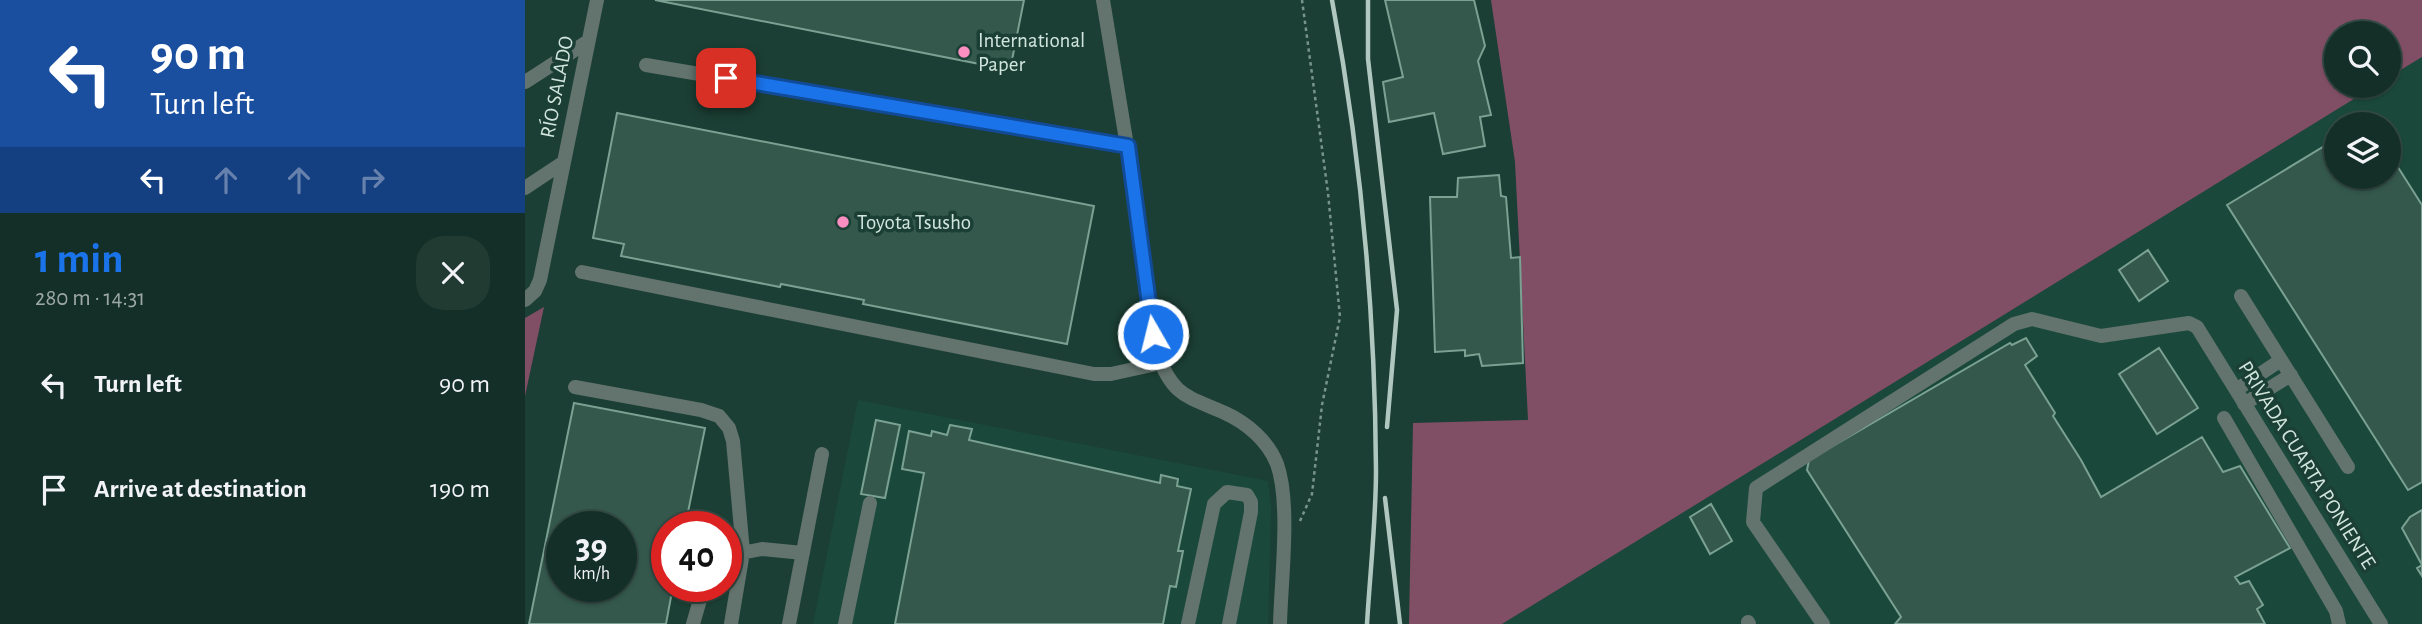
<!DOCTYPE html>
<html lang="en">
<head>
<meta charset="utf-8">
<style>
	body { margin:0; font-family:"Alegreya Sans",sans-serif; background:#213b33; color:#f1f3f6; height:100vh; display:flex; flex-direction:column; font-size:26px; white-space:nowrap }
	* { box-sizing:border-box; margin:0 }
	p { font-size:23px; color:#9da9a7 }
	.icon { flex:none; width:38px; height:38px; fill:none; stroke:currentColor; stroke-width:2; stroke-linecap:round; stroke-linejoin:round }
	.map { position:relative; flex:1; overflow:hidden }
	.panel { display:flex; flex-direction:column; background:#142f27; width:525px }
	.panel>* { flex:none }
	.guide { background:#1a4fa0; color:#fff; overflow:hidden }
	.tools { position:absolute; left:1799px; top:21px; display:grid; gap:14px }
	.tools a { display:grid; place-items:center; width:77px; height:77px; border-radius:50%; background:#142f27; box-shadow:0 2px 5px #0004,0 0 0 2px #334a44; font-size:35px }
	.speed { position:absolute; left:21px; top:511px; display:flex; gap:14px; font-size:35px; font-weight:700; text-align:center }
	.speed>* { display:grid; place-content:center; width:91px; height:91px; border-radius:50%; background:#142f27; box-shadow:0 2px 5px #0004,0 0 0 2px #334a44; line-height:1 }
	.speed small { font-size:18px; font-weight:400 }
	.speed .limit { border:10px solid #d22; background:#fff; color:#111 }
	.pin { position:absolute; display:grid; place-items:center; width:60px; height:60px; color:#fff; margin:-30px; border-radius:14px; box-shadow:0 4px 10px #0006 }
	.me { position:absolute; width:77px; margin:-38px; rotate:352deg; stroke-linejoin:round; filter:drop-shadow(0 0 5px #0008) }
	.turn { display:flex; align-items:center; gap:24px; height:147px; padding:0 35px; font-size:32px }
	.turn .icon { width:91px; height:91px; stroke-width:2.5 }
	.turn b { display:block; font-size:49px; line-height:60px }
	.lanes { display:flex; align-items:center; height:66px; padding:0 35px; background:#0003; justify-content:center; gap:35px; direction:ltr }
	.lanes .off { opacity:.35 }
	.round { display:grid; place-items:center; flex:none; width:74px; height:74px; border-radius:28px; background:#213b33 }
	.summary { display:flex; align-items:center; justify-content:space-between; height:119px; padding:0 35px }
	h1 { font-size:42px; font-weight:700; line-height:52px; color:#1a73e8 }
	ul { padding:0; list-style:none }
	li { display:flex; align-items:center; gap:21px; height:105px; padding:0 35px }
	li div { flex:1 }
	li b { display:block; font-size:26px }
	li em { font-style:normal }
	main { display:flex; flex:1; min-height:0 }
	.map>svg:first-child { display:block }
	.built { fill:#1a493b; fill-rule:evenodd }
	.green { fill:#804f65 }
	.building { fill:#34584c; stroke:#7ba193; stroke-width:2; fill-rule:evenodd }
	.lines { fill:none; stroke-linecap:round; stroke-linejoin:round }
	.path { stroke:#79958b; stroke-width:2.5; stroke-dasharray:3.5 3.5; stroke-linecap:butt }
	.minor { stroke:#63736d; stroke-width:14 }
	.rail { stroke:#b0c7bf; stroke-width:4.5 }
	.route-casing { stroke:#114b97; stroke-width:18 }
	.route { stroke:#1a73e8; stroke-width:12 }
	.poi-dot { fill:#fc8fc1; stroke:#1b3f34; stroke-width:2.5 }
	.labels { text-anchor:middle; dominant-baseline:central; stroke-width:7; stroke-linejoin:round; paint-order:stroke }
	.poi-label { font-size:21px; fill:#d2e6de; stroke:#1b3f34; text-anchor:start }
	.street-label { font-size:21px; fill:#d2e6de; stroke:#1b3f34 }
</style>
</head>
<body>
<main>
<section class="panel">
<div class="guide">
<div class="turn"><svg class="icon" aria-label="left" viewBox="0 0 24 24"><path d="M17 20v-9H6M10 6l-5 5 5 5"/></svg><div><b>90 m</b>Turn left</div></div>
<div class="lanes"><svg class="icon" aria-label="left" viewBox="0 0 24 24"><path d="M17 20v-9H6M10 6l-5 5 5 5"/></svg><svg class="icon off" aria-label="ahead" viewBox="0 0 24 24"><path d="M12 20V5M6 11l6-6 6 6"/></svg><svg class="icon off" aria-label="ahead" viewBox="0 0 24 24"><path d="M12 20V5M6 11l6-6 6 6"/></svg><svg class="icon off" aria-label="right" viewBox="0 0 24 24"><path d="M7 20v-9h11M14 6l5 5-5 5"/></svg></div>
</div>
<div class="summary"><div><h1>1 min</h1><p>280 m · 14:31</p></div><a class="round"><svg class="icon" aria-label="close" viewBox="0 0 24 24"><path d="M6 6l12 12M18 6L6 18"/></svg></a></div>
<ul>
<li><svg class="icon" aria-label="left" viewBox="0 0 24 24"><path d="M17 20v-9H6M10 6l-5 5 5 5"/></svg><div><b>Turn left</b></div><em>90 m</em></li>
<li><svg class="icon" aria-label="arrive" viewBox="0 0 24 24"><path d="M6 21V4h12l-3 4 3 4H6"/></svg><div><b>Arrive at destination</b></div><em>190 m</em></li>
</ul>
</section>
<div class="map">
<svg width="1897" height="624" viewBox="0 0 1897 624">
	<rect width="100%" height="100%" fill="#1b3f34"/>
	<path class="built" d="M1897,57V624H977L1850,86H1864V77ZM1811,124H1864V177H1811Z
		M333,400L743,481L746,507L743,624H288Z"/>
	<path class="green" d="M966,0H1897V57L1864,77V33H1811V86H1850L977,624H884L888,423L1003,420L990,162Z
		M19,307L0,396V318Z"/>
	<path class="building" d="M130,0H499L485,70Z
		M860,0H949L960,46L953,61L966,115L955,117L960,146L918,154L909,113L864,122L858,82L878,77Z
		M92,113L569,206L542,344L338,304L339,300L256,284L255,287L96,256L99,244L68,238Z
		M1852,115L1858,124H1836Z
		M1864,133L1873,147L1864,153L1897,205V482L1883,490L1702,205L1811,139V177H1864Z
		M974,175L976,196L981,197L986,258L995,257L998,363L957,366L954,354L940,356V350L910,352L905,197H932L933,178Z
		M1623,250L1643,281L1614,301L1594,270Z
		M1501,338L1512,356L1500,365L1530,413L1528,416L1556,460L1576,497L1677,437L1698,472L1715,466L1765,548L1710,577L1715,584L1724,581L1738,605L1732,609L1740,624H1370L1376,617L1282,470L1284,460L1485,343L1487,345Z
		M1634,348L1673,408L1632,434L1594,374Z
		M49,403L180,428L160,527H142V586H148L141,624H4ZM37,527H96V586H37Z
		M351,420L375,425L360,498L336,494Z
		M425,425L447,429L444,440L635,483L636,475L653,479L652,486L666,489L653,551H658L651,587L645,586L638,624H370L399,473L377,469L384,431L406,436L407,431L422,435Z
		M1186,504L1207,541L1185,554L1165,517Z
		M1897,510V576L1892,568L1897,565L1877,528L1885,517Z"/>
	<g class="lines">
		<path class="path" d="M775,521L787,494L797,405L815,317L803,193L777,0"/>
		<path class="minor" d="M578,0L602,146L632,353C648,397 662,396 700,413C722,423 743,441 752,464C766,503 756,581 755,624
			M121,65L602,146
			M0,82L62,42
			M0,188L39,162
			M57,272L569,374H586L636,363
			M1716,296L1823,467
			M0,300L10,291L15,280L72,0
			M50,387L176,410L194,416L204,428L208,441L218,552L206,624
			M1711,390L1756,360
			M1719,404L1766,375
			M1699,418L1811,611L1814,624
			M201,556L237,549L278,553
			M1223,622L1224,624
			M168,624L179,586
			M264,624L297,454
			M320,624L345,503
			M663,624L689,504L702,492L722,495L726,502V512L704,624
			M1298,624L1228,522L1231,488L1489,324L1507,319L1576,336L1664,323L1672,327L1856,624"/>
		<path class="rail" d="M807,0C836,154 850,313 851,470C851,521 845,573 842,624
			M843,0V59L872,310L862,427
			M860,498L875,624"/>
	</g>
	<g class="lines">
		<defs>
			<path id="route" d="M201,78L603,146L628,334"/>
		</defs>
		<use href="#route" class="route-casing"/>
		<use href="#route" class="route"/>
	</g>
	<g class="poi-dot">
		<circle cx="439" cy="52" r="7"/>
		<circle cx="318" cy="222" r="7"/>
	</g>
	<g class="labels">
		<g class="poi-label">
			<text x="453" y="40">International<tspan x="453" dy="24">Paper</tspan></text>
			<text x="332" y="222">Toyota Tsusho</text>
		</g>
		<g class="street-label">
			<text transform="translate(32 87) rotate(-79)">RÍO SALADO</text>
			<text transform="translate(1782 465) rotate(58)">PRIVADA CUARTA PONIENTE</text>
		</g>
	</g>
</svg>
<div class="tools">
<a><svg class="icon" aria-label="search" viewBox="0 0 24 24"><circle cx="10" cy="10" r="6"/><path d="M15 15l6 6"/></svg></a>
<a><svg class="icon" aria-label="layers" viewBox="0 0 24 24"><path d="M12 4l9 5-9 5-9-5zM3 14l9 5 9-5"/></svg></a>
</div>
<div class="speed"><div>39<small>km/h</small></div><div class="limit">40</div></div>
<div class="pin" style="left:201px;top:78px;background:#d93025"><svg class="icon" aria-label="arrive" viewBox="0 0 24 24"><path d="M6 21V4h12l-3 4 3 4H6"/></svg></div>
<svg class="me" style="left:628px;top:334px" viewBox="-20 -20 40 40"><circle r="17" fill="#1a73e8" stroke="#fff" stroke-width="3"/><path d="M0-11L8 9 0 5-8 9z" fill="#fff"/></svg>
</div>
</main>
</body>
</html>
